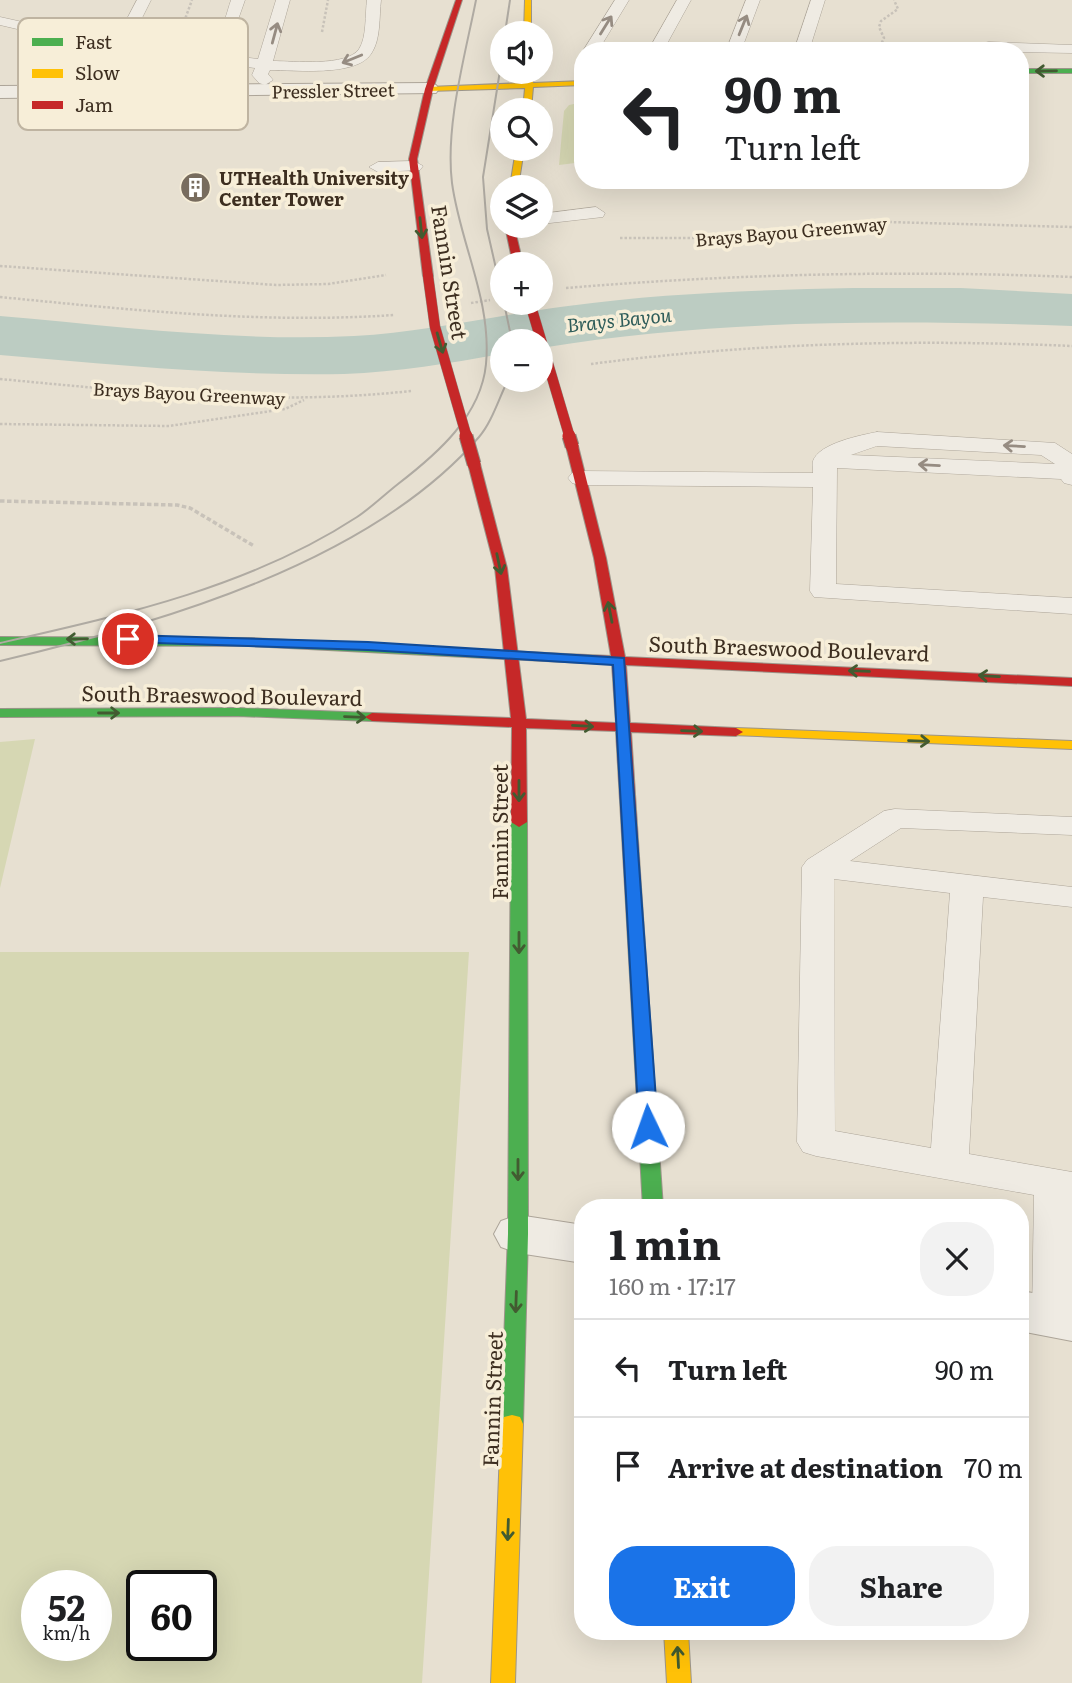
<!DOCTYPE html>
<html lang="en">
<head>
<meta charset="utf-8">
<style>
	body { margin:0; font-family:Literata,serif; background:#f2f2f2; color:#202124; height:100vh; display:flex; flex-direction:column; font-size:26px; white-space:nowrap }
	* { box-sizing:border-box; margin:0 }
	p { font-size:23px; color:#757577 }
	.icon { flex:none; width:38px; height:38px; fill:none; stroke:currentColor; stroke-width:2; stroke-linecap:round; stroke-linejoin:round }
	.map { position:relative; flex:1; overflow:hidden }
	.drawer { position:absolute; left:574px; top:1199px; width:455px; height:441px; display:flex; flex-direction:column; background:#fff; border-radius:28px; box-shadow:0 7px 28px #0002 }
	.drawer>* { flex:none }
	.hud { position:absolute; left:574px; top:42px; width:455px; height:147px; border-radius:28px; box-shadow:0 7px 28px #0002; background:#fff; color:#202124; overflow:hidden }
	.buttons { position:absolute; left:490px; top:21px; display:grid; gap:14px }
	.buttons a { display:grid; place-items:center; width:63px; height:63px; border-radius:50%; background:#fff; box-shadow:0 7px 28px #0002; font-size:35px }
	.speed { position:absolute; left:21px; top:1570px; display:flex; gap:14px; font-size:35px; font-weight:700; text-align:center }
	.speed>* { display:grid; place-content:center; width:91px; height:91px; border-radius:50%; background:#fff; box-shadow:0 7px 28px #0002; line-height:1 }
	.speed small { font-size:18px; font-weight:400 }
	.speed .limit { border:4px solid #111; border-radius:10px; background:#fff; color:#111 }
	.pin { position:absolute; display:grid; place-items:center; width:60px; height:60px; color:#fff; margin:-30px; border:4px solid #fff; border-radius:50%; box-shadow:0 2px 7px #0007 }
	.me { position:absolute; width:77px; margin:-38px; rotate:357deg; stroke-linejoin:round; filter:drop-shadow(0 0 5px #0008) }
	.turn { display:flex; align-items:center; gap:24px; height:147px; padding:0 35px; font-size:32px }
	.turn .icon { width:91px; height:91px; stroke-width:2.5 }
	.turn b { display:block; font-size:49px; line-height:60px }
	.round { display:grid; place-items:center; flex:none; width:74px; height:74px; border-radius:28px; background:#f2f2f2 }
	.headline { display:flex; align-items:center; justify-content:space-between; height:119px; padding:0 35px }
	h1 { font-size:42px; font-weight:700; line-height:52px }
	.primary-button { display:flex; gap:14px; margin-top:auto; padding:14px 35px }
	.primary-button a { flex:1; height:80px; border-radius:28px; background:#1a73e8; color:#fff; font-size:28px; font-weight:700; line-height:80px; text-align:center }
	.primary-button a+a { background:#f2f2f2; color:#202124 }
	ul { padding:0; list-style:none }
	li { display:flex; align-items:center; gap:21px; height:98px; padding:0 35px; border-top:2px solid #e0e0e0 }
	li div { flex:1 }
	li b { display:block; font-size:26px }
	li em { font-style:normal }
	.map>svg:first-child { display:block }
	.green { fill:#d6d7b3; fill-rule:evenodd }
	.water { fill:#bcccc2 }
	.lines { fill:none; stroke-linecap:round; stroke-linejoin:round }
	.lane-casing { stroke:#ada599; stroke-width:1 }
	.street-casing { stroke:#ada599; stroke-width:2 }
	.fast-casing { stroke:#9c958a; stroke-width:2 }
	.slow-casing { stroke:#9c958a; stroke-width:2 }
	.jam-casing { stroke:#9c958a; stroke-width:2 }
	.path-far1 { stroke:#c8c2b9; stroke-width:2.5; stroke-dasharray:2.5 2; stroke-linecap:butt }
	.path { stroke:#c8c2b9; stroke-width:3.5; stroke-dasharray:4.5 2.5; stroke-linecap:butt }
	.lane { fill:#efebe3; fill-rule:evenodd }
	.street { fill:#efebe3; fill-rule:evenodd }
	.fast { fill:#4caf50; fill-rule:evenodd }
	.slow { fill:#ffc107; fill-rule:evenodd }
	.jam { fill:#c62828; fill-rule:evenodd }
	.tram { stroke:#afaaa2; stroke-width:2 }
	.jam-bridge-far1-casing { stroke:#928b80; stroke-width:11; stroke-linecap:butt }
	.jam-bridge-casing { stroke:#928b80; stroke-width:15; stroke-linecap:butt }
	.jam-bridge-far1 { stroke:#c62828; stroke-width:10 }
	.jam-bridge { stroke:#c62828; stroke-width:13 }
	.oneway { stroke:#968c82 }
	.oneway2 { stroke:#425b31 }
	.route { fill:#1a73e8; stroke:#114b97; stroke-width:2 }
	.labels { text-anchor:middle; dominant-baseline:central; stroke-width:7; stroke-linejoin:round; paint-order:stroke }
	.far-street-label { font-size:18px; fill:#3d2e20; stroke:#f7eed8 }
	.far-poi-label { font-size:18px; font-weight:bold; fill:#3d2e20; stroke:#f7eed8; text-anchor:start }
	.far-water-label { font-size:19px; font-style:italic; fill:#2f5d5a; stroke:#f7eed8 }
	.street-label { font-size:21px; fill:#3d2e20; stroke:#f7eed8 }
	.key { fill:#f7eed8; stroke:#bfb4a1; stroke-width:2 }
	.key-label { font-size:19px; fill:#3d2e20 }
</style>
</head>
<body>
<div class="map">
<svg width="1072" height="1683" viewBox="0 0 1072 1683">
	<rect width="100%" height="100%" fill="#e7e0d1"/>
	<path class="green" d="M583,102V162L559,165L564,111L569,105Z
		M35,739L0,888V742Z
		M0,952H469L422,1683H0ZM37,1586H96V1645H37ZM142,1586H201V1645H142Z"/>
	<path class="water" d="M853,288H961L1072,294V326C894,320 717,319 541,348V341H502V354C450,363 398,372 344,374C229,376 115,365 0,355V316C117,326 236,342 354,336C426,332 496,315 568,306C663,293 758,290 853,288Z"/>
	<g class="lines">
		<defs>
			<path id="lane" d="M137,0H151L138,26L123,44C149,50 200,62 217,36C224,26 227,12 231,0H245L233,34L216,54L258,59L276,0H290L273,61C293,61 347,67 359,49C367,37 365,14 367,0H381C379,17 381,40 371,54C356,77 294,70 270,70L268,74L273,80L265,85L259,83L252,75L255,68L200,61L151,60L110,50L95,53L88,49L90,46L0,25V17L108,41L121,30Z
				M615,0H629L598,51H583Z
				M677,0H691L663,51H648Z
				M746,0H760L741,51H726Z
				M811,0H825L809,51H794Z
				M989,42L1072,45V53L960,51L962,48Z
				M94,88L102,93L96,110H84L82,107L86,93Z
				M414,161L423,166L420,170L378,172L369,167L378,162Z
				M596,207L605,213L603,217L541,224V214Z
				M877,432L1055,443L1072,454V485L1064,483L1061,479L837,468L836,584L1072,598V614L814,597L810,591L813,487L580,485L572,483L568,478L572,473L580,471L813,473C813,469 812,465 813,461C819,443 862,435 877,432ZM877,446L1041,455L1055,464L851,455Z
				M895,809L1072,817V835L901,828L850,861L1072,887V907L983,897L969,1154L1072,1172V1320L1068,1329L1053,1334L1038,1329L1032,1317L1034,1195L816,1156L803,1152L797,1142L802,867L807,860L884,811ZM834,879L950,893L931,1148L835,1131Z"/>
			<path id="street" d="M429,83L436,85L439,89L436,93L0,98V86Z
				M518,1215L583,1225V1263L518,1253L501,1247L494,1234L501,1221Z
				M1020,1291L1072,1299V1341L1020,1331Z"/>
			<path id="fast" d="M1020,69H1072V73H1020Z
				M0,637L251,638L565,654L572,658L565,662L251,646L0,645Z
				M238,708L372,713L379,717L372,721L238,716L0,717V709Z
				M519,817L527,822L528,1234L523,1424L520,1431L512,1433L504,1431L501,1424L508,1234L511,822Z
				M633,882L641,887L663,1208H643L625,887Z"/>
			<path id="slow" d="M525,0H531V33H524Z
				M526,72H534L533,83L583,81V85L533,87L531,110H523L525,88L429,91L425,89L429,87L525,83Z
				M516,149H524L518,187H510Z
				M736,728L1072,741V749L731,735L729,732Z
				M512,1415L520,1417L523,1424L515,1683H491L501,1424L504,1417Z
				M664,1631H688L691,1683H667Z"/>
			<path id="jam" d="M456,0H462L433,89L417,159L433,276L428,279L423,276L409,159L425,89Z
				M505,226H514L523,264H513Z
				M572,443L578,446L606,558L625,657L1072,678V686L626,665L630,723L736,728L743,732L736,736L631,732L641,887L633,892L627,891L625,887L616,731L526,728L527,822L519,827L511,822L512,727L372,721L365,717L372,713L511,718L495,568L468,464L474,460L480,464L507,568L526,719L616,723L612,664L565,662L558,658L565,654L611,656L594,558L566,446Z"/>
		</defs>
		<use href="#lane" class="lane-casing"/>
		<use href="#street" class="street-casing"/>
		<use href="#fast" class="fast-casing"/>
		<use href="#slow" class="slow-casing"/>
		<use href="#jam" class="jam-casing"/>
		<path class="path-far1" d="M184,22L192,0
			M322,32L328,0
			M878,51L884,38L879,27L881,21L898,9L894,0
			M620,238H698L888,222L1072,227
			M0,266L276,285L328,284L386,275
			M566,288C735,274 903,270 1072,277
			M0,297C132,310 262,324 394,315
			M471,303L490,300
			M591,364C751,343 911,339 1072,346
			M0,379C138,392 273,406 411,391
			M0,424L169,426L285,409L304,400"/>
		<path class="path" d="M0,501L177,505L190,508L254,546"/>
		<use href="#lane" class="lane"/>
		<use href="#street" class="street"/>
		<use href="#fast" class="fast"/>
		<use href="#slow" class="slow"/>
		<use href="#jam" class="jam"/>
		<path class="tram" d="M505,33L510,0
			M502,58L483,177L487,229L502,295
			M504,303L512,341
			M0,643C123,615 250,587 357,517C372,507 384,495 398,484C437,454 481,416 486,364C492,301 460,243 452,183C445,126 465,56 476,0
			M0,661C158,624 370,563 479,437C492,422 499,398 508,380"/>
		<defs>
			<path id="jam-bridge-far1" d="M428,276L435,327L467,438
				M530,303L570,438"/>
			<path id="jam-bridge" d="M466,436L474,464
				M569,436L572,446"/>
		</defs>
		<use href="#jam-bridge-far1" class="jam-bridge-far1-casing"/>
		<use href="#jam-bridge" class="jam-bridge-casing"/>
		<use href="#jam-bridge-far1" class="jam-bridge-far1"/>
		<use href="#jam-bridge" class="jam-bridge"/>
	</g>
	<defs><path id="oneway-shaft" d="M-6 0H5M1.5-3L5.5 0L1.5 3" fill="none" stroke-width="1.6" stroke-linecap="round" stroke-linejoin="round" transform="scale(1.75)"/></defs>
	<g class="oneway">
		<use href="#oneway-shaft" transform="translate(606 25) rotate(-58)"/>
		<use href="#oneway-shaft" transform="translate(743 25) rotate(-68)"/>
		<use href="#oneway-shaft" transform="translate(275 33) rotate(-75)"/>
		<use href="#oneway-shaft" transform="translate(352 59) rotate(158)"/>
		<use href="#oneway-shaft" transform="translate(1014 446) rotate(-177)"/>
		<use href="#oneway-shaft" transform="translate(929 465) rotate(-177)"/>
	</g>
	<g class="oneway2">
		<use href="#oneway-shaft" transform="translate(1046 71) rotate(179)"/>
		<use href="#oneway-shaft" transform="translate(421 228) rotate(84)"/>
		<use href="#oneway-shaft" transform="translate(440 343) rotate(74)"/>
		<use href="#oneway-shaft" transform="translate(499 564) rotate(78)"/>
		<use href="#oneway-shaft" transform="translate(610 612) rotate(-101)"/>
		<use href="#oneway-shaft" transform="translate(77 639) rotate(179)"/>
		<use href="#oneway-shaft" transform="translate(859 671) rotate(-178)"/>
		<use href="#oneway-shaft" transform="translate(989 676) rotate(-177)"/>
		<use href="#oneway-shaft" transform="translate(109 713)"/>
		<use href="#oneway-shaft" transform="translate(355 717) rotate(2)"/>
		<use href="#oneway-shaft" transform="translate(583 726) rotate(3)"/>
		<use href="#oneway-shaft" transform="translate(692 731) rotate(2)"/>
		<use href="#oneway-shaft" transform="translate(919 741) rotate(2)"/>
		<use href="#oneway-shaft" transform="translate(519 791) rotate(90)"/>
		<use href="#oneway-shaft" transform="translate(519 943) rotate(90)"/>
		<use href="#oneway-shaft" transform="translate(518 1170) rotate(90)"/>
		<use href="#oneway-shaft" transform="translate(516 1302) rotate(92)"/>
		<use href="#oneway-shaft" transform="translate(508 1530) rotate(92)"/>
		<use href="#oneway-shaft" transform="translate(678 1657) rotate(-93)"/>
	</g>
	<path class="route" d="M128,635L368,642L624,658L658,1127L655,1132H642L639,1127L613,665L368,650L124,642V637Z"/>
	<defs>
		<symbol id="building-disc" viewBox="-11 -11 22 22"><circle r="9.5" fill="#786c5e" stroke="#f7eed8"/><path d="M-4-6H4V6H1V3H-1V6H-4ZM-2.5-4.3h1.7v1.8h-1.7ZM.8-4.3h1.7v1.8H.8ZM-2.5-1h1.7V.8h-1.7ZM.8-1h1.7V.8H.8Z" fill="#fff"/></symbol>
	</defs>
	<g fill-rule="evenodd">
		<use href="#building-disc" x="178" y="170" width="35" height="35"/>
	</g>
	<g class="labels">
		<g class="far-street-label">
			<text transform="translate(333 90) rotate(-1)">Pressler Street</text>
			<text transform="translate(791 231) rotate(-5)">Brays Bayou Greenway</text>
			<text transform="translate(189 393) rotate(3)">Brays Bayou Greenway</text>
		</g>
		<g class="far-poi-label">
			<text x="219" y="177">UTHealth University<tspan x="219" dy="21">Center Tower</tspan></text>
		</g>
		<g class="far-water-label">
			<text transform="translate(619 319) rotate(-6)">Brays Bayou</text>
		</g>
		<g class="street-label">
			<text transform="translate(451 272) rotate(81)">Fannin Street</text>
			<text transform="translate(789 647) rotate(2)">South Braeswood Boulevard</text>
			<text transform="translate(222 694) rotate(1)">South Braeswood Boulevard</text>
			<text transform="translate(498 832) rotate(-90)">Fannin Street</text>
			<text transform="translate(491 1399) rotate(-88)">Fannin Street</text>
		</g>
	</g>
	<rect x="18" y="18" width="230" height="112" rx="10" class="key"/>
	<rect x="32" y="38" width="31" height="8" fill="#4caf50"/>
	<rect x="32" y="69" width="31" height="9" fill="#ffc107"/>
	<rect x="32" y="101" width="31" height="8" fill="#c62828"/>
	<g class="key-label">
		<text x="75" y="49">Fast</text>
		<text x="75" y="80">Slow</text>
		<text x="75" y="112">Jam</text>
	</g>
</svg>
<div class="buttons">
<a><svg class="icon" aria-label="sound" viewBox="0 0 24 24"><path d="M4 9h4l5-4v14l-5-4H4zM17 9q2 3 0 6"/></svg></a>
<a><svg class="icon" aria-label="search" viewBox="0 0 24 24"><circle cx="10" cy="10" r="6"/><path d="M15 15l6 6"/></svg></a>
<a><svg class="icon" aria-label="layers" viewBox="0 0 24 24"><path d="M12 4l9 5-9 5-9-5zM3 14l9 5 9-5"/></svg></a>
<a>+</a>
<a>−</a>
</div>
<div class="speed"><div>52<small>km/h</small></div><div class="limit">60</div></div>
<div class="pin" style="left:128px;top:639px;background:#d93025"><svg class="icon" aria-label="arrive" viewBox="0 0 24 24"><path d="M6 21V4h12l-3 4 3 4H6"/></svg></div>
<svg class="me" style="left:648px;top:1127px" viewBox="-20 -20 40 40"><circle r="19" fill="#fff"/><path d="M0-13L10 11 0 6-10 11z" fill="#1a73e8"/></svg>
<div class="hud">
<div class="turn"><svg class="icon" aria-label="left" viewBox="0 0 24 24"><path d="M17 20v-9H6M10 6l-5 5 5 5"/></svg><div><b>90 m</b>Turn left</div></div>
</div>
<section class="drawer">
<div class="headline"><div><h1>1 min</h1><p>160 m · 17:17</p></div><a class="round"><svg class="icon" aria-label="close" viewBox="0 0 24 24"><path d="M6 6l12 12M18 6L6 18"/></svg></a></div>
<ul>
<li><svg class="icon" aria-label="left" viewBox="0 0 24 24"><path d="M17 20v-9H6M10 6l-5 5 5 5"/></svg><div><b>Turn left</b></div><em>90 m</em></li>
<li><svg class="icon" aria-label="arrive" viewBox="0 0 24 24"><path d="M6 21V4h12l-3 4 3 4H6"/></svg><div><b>Arrive at destination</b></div><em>70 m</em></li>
</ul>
<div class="primary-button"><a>Exit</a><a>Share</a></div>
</section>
</div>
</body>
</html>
